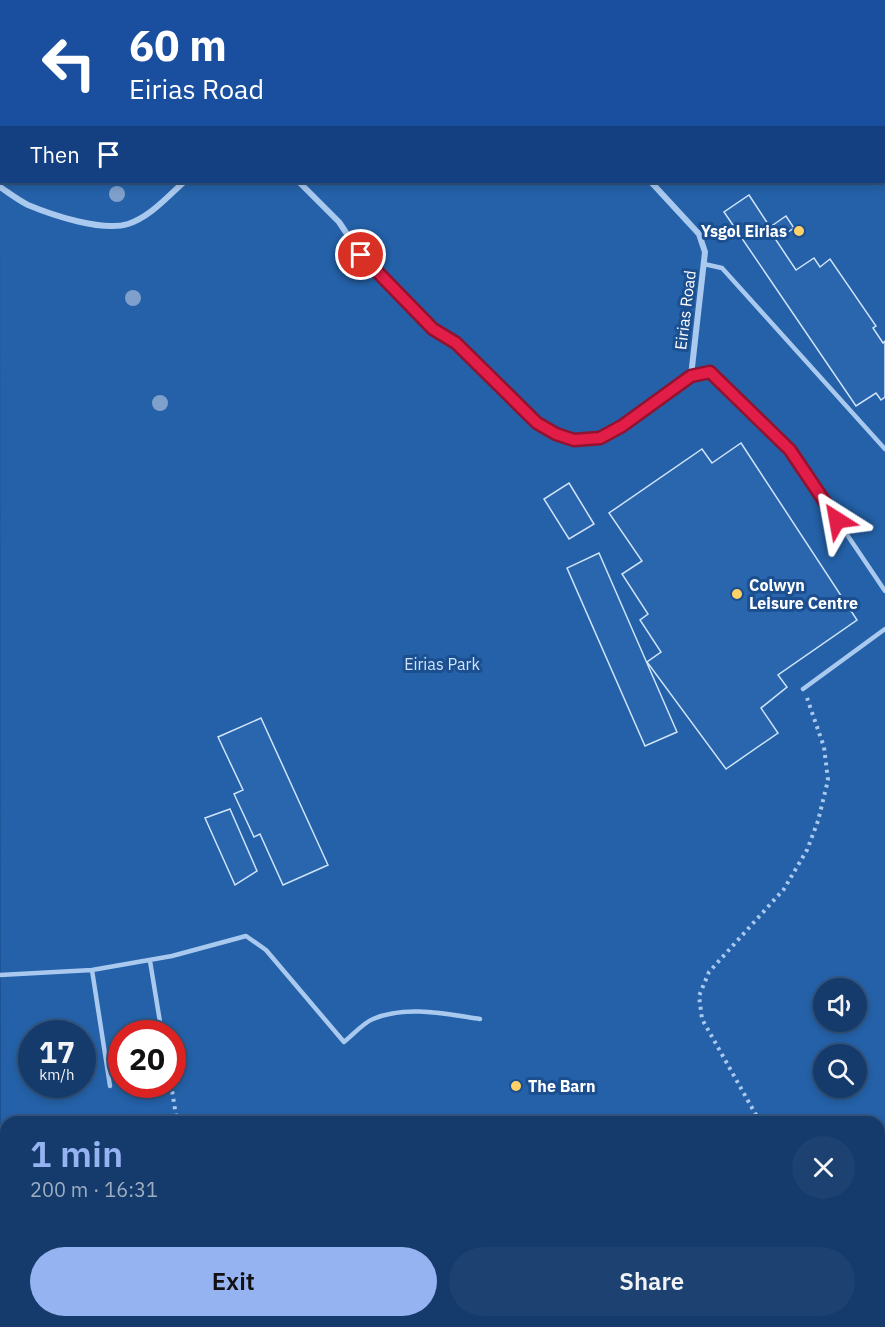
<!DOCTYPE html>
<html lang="en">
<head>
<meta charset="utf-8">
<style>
	body { margin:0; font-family:"IBM Plex Sans",sans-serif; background:#1d4271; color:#f1f3f6; height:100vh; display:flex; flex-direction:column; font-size:22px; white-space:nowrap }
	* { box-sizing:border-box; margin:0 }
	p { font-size:20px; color:#9dadc1 }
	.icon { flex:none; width:33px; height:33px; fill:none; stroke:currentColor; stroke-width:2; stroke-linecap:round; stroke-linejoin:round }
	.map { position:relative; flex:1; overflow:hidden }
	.panel { position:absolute; left:0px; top:1116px; width:885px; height:212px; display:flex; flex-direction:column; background:#143b6b; border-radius:18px 18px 0 0; box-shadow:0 3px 9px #0003,0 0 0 2px #33557e }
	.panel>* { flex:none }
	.banner { position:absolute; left:0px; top:0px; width:885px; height:183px; box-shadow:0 3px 9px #0003,0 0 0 2px #33557e; background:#1a4fa0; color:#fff; overflow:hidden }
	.fabs { position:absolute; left:813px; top:978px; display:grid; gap:12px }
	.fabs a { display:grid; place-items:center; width:54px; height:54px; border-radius:50%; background:#143b6b; box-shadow:0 3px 9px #0003,0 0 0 2px #33557e; font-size:30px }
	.speed { position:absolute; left:18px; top:1020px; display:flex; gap:12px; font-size:30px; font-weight:700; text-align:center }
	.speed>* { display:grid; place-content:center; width:78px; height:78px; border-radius:50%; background:#143b6b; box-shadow:0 3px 9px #0003,0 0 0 2px #33557e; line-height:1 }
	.speed small { font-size:15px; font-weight:400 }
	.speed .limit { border:9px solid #d22; background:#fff; color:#111 }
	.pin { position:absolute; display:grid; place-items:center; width:51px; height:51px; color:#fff; margin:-26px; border:3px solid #fff; border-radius:50%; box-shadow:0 2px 6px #0007 }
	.me { position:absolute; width:66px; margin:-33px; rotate:326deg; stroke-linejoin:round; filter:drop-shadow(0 0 4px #0008) }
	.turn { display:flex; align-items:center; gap:21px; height:126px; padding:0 30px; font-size:27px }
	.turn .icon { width:78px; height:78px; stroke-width:2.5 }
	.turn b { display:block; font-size:42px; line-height:51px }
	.then { display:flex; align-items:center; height:57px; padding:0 30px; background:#0003; gap:12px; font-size:22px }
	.round { display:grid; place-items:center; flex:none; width:63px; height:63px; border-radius:32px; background:#1d4271 }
	.headline { display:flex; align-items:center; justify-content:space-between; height:102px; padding:0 30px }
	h1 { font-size:36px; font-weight:600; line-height:45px; color:#95b2f1 }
	.primary-button { display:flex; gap:12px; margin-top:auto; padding:12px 30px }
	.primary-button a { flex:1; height:69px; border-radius:36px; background:#95b2f1; color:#111; font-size:24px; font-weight:600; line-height:69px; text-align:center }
	.primary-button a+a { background:#1d4271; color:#f1f3f6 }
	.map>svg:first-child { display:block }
	.green { fill:#2461a8; fill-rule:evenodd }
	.building { fill:#2a66ad; stroke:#cfe3fa; stroke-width:1.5 }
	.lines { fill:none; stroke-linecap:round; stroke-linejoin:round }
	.path { stroke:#a9c9ee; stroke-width:4; stroke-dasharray:3 4.5; stroke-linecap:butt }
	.lane { stroke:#a9c9ee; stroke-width:4.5 }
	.street { stroke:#a9c9ee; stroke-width:6 }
	.primary { stroke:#f0f6ff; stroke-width:15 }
	.tree { fill:#7ea0ca }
	.route-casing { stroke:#92132f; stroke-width:15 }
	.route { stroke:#e11d48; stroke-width:10 }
	.poi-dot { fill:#ffd166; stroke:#1b4f8f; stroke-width:2 }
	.labels { text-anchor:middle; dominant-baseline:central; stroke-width:6; stroke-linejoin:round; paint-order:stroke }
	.poi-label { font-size:16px; font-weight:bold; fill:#fff; stroke:#1b4f8f; text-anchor:start }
	.street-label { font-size:16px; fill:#fff; stroke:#1b4f8f }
	.park-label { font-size:16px; fill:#cfe3fa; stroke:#1b4f8f }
</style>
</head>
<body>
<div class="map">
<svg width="885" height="1327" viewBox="0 0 885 1327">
	<rect width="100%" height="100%" fill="#1b4f8f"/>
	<path class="green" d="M103,0H474L476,1H102Z
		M709,0H885V1327H1L0,190L2,182H884V2L707,1ZM824,988H856V1022H824ZM32,1034H82V1084H32ZM122,1034H172V1084H122ZM824,1054H856V1088H824ZM6,1122H879V1322H6Z"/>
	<path class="building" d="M776,0H859L860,2H777Z
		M884,33L885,35L884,108Z
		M749,195L770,227L786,216L794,228L776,240L796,270L814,258L820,267L830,259L876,326L873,328L883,343L885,341V397L881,400L876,393L856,406L724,212Z
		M741,443L857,620L778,675L787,687L761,708L778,733L726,769L647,662L661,652L640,620L648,614L622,574L642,561L609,513L702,449L712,463Z
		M569,483L594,524L569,539L544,499Z
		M599,553L677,732L645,746L567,568Z
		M261,718L328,865L283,885L260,834L254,837L234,794L243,790L218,737Z
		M230,809L257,871L235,885L205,818Z"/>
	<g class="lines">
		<path class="path" d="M0,105L2,106
			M171,1084L177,1122
			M760,1122L702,1019L699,996L709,972L784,889L807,850L818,821L828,780L824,747L807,698
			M417,1322L418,1327
			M852,1322L853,1327
			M788,1327L810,1322"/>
		<path class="lane" d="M704,264L722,268L885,449
			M691,376L710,372L790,450L885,591
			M803,689L885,629
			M150,961L162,1034
			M92,970L110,1086
			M0,975L92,970L172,956L246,936L266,950L344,1042C353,1035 363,1023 373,1019C406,1005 446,1014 480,1019"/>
		<path class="street" d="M486,0L487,2
			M299,182L339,222L361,255L433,329L456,343L537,423L556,434L574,440L599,438L622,426L691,376L705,252L699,234L651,182
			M0,187C9,193 18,200 28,205C52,215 102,232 128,224C150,217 167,197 184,182"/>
		<path class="primary" d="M92,2L93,0
			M0,144L2,142
			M0,1325L1,1327"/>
	</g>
	<g class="tree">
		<circle cx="117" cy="194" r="8"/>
		<circle cx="133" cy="298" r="8"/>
		<circle cx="160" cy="403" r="8"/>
	</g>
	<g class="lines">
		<defs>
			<path id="route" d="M361,255L433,329L456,343L537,423L556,434L574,440L600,438L622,426L691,376L710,372L790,450L837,520"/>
		</defs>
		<use href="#route" class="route-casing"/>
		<use href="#route" class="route"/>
	</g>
	<g class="poi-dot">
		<circle cx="799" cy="231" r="6"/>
		<circle cx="737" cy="594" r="6"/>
		<circle cx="516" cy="1086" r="6"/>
	</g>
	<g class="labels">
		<g class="poi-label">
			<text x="787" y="231" text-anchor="end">Ysgol Eirias</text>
			<text x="749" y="585">Colwyn<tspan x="749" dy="18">Leisure Centre</tspan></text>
			<text x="528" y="1086">The Barn</text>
		</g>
		<g class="street-label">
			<text transform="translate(685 310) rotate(-83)">Eirias Road</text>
		</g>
		<g class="park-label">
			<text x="442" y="664">Eirias Park</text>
		</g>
	</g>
</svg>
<div class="fabs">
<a><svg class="icon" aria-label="sound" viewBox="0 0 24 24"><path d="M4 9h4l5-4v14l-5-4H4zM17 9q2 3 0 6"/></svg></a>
<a><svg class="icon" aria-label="search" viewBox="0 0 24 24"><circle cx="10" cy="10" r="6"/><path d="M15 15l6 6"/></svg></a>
</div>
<div class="speed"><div>17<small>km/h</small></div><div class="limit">20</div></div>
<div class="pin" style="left:361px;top:255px;background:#d93025"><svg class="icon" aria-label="arrive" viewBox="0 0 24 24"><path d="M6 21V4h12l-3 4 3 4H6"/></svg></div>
<svg class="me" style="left:837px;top:520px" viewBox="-20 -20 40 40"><path d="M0-17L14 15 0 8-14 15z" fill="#e11d48" stroke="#fff" stroke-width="4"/></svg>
<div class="banner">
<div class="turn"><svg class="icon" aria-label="left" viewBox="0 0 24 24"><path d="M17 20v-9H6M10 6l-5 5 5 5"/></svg><div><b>60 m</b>Eirias Road</div></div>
<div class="then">Then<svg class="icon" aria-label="arrive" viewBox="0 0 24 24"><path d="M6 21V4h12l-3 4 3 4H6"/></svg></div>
</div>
<section class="panel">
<div class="headline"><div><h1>1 min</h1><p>200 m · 16:31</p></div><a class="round"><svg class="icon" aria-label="close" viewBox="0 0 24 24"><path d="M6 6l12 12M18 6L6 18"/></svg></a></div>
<div class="primary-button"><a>Exit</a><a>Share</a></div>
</section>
</div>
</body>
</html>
